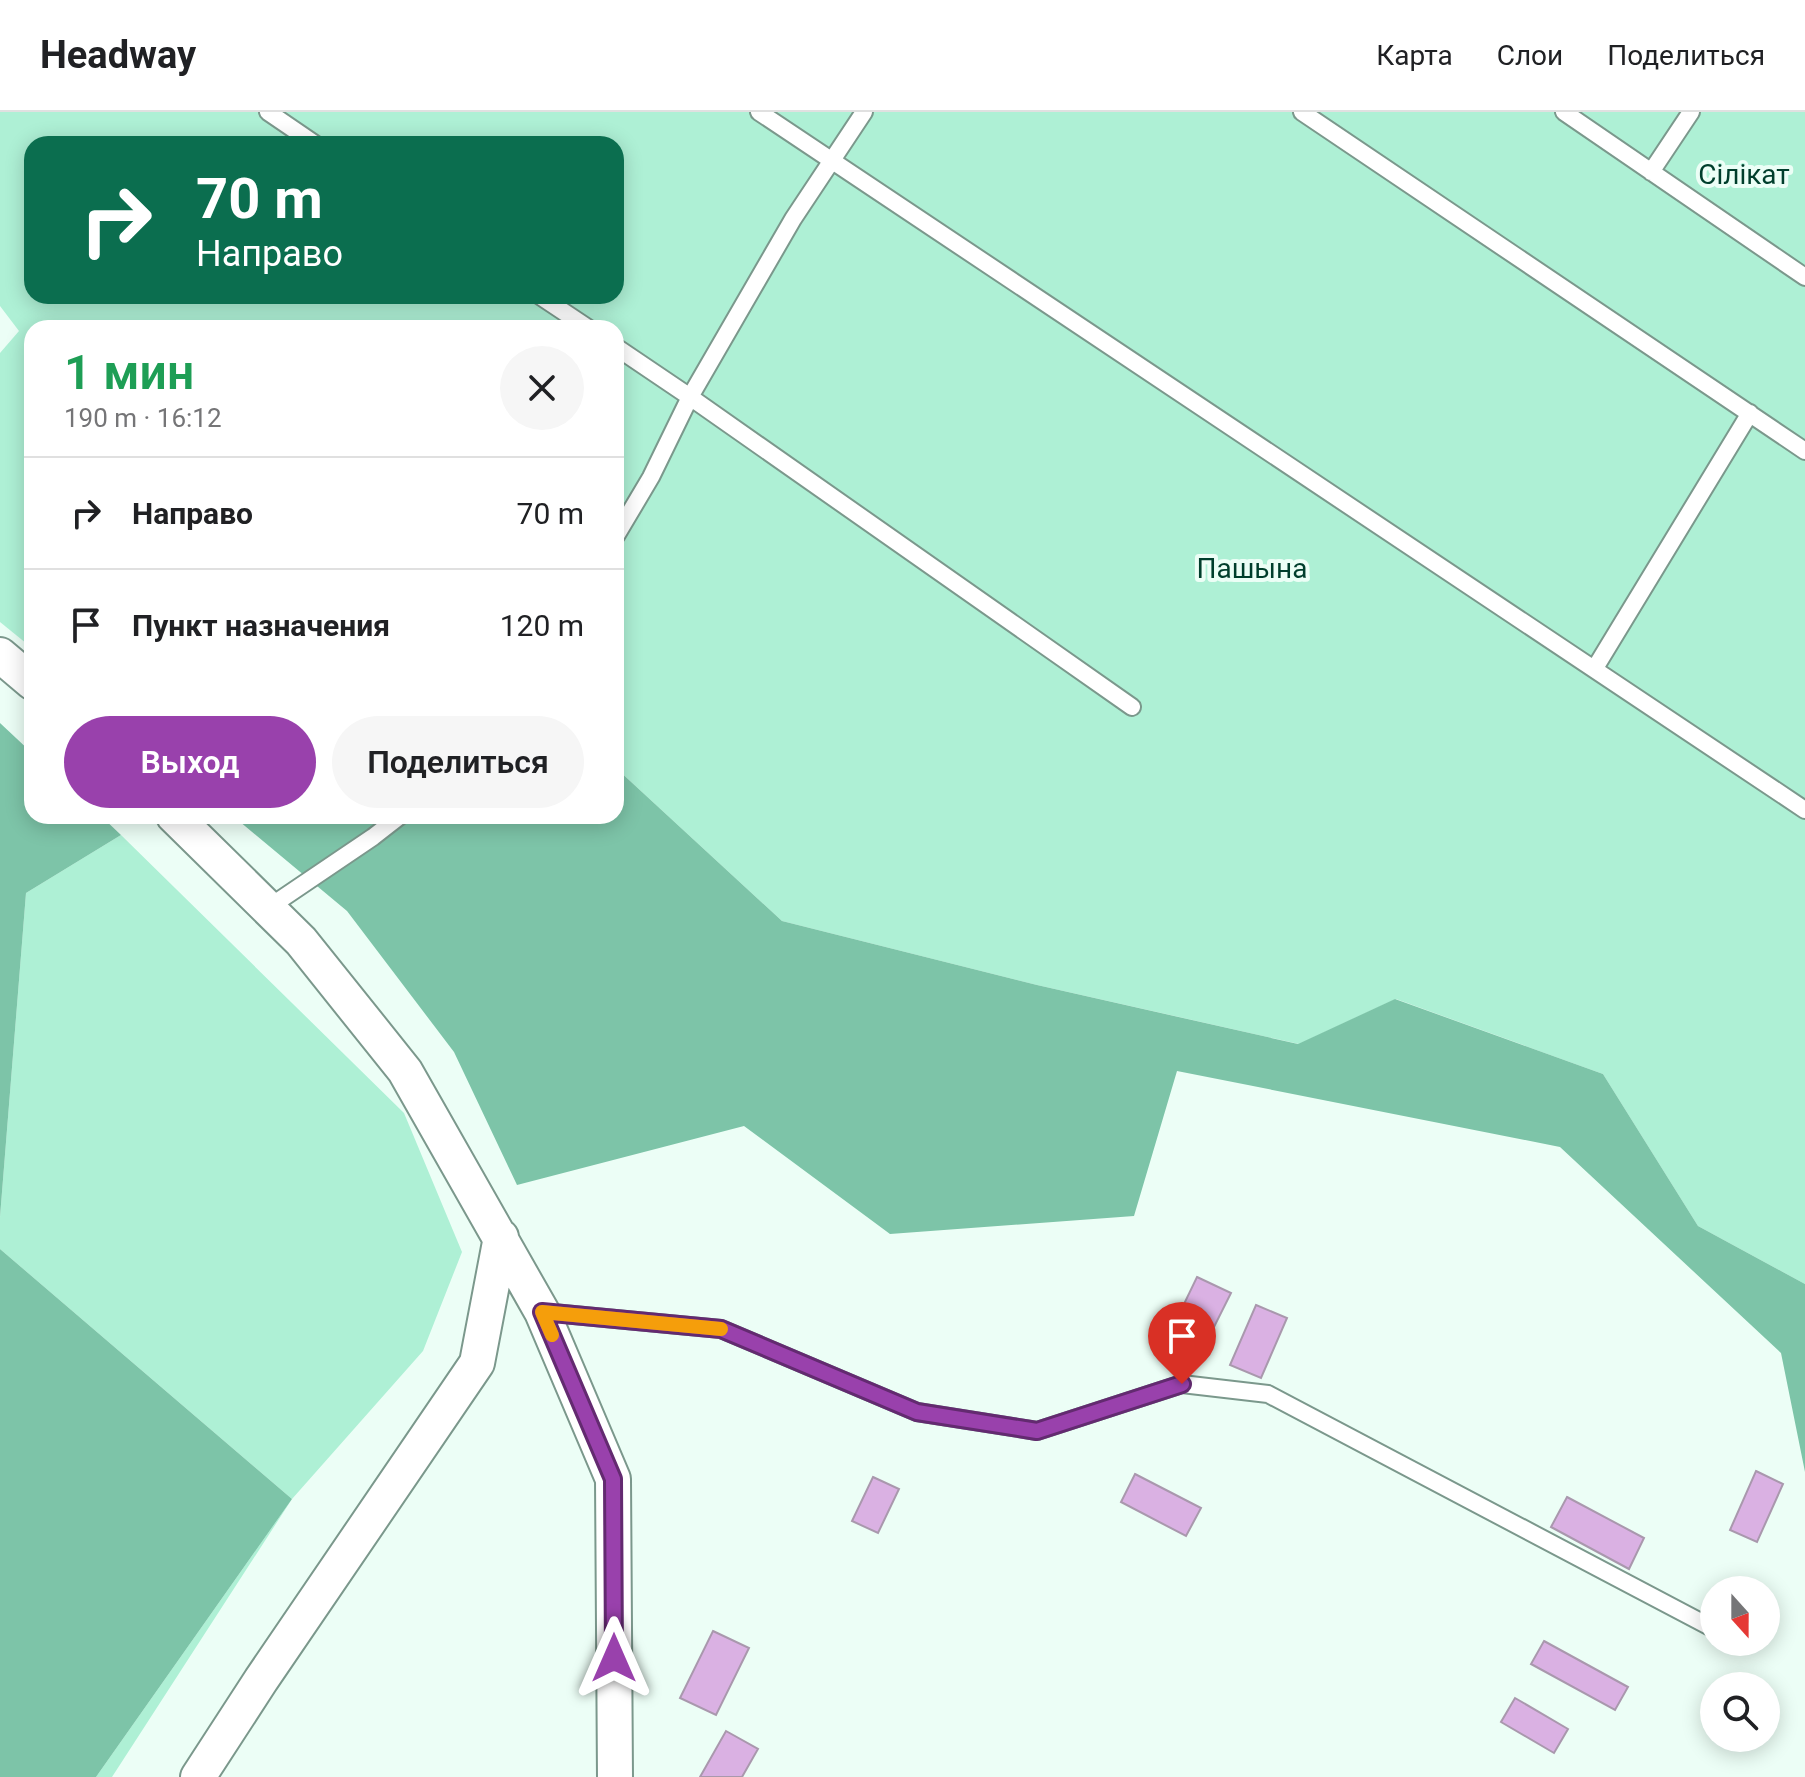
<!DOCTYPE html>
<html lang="ru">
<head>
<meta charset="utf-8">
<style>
	body { margin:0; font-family:Roboto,sans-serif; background:#f6f6f6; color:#202124; height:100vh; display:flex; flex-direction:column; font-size:30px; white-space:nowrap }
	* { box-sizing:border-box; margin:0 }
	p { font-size:26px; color:#757577 }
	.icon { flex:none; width:44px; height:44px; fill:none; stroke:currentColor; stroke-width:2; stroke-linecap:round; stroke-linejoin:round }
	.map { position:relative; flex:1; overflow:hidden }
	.drawer { position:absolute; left:24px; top:208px; width:600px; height:504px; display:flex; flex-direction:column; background:#fff; border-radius:24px; box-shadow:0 4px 20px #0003 }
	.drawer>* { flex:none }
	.top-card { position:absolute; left:24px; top:24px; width:600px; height:168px; border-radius:24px; box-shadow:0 4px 20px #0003; background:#0b6e4f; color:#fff; overflow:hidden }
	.needle { width:52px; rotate:159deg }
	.tools { position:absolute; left:1700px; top:1464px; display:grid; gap:16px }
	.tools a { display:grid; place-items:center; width:80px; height:80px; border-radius:50%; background:#fff; box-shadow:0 4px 20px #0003; font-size:40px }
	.pin { position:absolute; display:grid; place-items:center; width:68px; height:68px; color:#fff; margin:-82px -34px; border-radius:50% 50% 50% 0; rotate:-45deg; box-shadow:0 0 8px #0007 }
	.pin .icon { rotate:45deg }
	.me { position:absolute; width:88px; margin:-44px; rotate:0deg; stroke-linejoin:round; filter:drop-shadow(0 0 6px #0008) }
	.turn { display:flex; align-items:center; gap:28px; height:168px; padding:0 40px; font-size:36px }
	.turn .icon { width:104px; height:104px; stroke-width:2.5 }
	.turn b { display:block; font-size:56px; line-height:68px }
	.round { display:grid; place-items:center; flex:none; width:84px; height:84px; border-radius:42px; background:#f6f6f6 }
	.headline { display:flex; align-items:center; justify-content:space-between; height:136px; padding:0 40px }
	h1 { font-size:48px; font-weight:600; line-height:60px; color:#1e9e55 }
	.button { display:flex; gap:16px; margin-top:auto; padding:16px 40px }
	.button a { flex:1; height:92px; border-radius:48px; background:#9941ac; color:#fff; font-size:32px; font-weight:600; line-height:92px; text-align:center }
	.button a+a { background:#f6f6f6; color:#202124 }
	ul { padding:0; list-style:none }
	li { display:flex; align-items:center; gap:24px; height:112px; padding:0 40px; border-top:2px solid #e0e0e0 }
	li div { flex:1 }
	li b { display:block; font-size:30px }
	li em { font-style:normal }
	header { display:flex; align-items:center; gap:48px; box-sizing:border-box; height:112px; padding:0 40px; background:#fff; border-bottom:2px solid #e0e0e0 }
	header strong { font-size:38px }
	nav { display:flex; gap:44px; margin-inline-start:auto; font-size:28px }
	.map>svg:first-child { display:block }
	.green { fill:#aef0d5; fill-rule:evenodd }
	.forest { fill:#7dc4a8 }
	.building { fill:#dab1e3; stroke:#a998ad; stroke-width:2 }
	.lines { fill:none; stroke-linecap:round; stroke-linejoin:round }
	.service-casing { stroke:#7b988c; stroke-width:20 }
	.minor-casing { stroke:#7b988c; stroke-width:38 }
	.service { stroke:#fff; stroke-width:16 }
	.minor { stroke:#fff; stroke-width:34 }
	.route-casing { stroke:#632a70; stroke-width:20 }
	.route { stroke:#9941ac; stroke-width:14 }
	.slow { stroke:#f59e0b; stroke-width:14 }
	.labels { text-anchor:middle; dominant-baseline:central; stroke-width:8; stroke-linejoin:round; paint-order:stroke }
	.park-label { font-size:28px; fill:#003e2c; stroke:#ecfef6 }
</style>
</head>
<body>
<header>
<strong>Headway</strong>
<nav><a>Карта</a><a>Слои</a><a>Поделиться</a></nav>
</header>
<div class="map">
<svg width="1805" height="1665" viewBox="0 0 1805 1665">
	<rect width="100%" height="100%" fill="#ecfef6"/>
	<path class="green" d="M0,0H1805V1172L1698,1114L1603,962L1396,887L1299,932L1037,873L782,809L616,656V216H32V536L0,510V241L19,219L0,194ZM32,32H616V184H32Z
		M121,723L404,1001L462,1140L423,1239L292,1387L112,1665H96L292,1387L0,1137V1105L26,781Z"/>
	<path class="forest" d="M0,611L32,641V704H101L121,723L26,781L0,1105Z
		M616,656L782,809L1037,873L1298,932L1395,887L1603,962L1698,1114L1805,1172V1360L1781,1241L1560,1035L1177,959L1134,1104L890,1122L744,1014L517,1073L454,940L347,799L233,704H616Z
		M0,1137L292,1387L96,1665H0Z"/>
	<path class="building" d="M1197,1165L1231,1181L1203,1237L1170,1221Z
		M1256,1193L1287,1206L1261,1266L1230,1253Z
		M1756,1359L1783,1372L1757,1430L1730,1418Z
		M1135,1362L1201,1396L1186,1424L1121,1390Z
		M873,1365L899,1377L878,1421L852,1409Z
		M1567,1385L1644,1426L1629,1457L1551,1415Z
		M713,1519L749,1536L716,1603L680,1586Z
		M1544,1529L1628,1575L1615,1598L1531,1552Z
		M1515,1586L1568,1617L1554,1641L1501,1610Z
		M726,1619L758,1637L742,1665H700Z"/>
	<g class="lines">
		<defs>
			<path id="service" d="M268,0L315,32
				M759,0L1805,698
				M1302,0L1805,339
				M1564,0L1805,165
				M1651,60L1691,0
				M540,184L588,216
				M616,235L690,285L1132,595
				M616,424L651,365L690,285L793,107L864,0
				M1595,556L1750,301
				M268,796L373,725L400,704
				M542,1200L721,1217L917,1300L1037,1319L1182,1272L1268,1282L1714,1517"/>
			<path id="minor" d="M0,543L32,570
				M174,704L301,829L405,959L542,1200L613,1367L615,1665
				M198,1665L261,1568L477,1251L501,1125"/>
		</defs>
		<use href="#service" class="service-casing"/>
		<use href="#minor" class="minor-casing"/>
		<use href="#service" class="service"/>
		<use href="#minor" class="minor"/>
	</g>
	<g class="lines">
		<defs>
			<path id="route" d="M614,1546L613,1367L542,1200L721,1217L917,1300L1037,1319L1182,1272"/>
		</defs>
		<use href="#route" class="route-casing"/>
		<use href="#route" class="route"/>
		<path class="slow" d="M552,1223L542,1200L721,1217"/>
	</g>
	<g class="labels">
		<g class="park-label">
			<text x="1744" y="62">Сілікат</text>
			<text x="1252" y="456">Пашына</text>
		</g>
	</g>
</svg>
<div class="tools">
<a><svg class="needle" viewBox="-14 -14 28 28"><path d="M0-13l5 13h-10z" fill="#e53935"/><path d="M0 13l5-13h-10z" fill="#757577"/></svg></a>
<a><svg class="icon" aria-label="search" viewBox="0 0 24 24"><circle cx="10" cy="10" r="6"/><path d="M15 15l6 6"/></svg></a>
</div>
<div class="pin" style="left:1182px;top:1272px;background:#d93025"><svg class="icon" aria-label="arrive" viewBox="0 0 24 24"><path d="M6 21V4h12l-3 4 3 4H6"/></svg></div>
<svg class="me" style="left:614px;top:1546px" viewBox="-20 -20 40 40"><path d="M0-17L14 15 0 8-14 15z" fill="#9941ac" stroke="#fff" stroke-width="4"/></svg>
<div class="top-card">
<div class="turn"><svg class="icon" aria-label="right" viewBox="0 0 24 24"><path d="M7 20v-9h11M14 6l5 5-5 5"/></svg><div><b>70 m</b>Направо</div></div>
</div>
<section class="drawer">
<div class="headline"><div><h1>1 мин</h1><p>190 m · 16:12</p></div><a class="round"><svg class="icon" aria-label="close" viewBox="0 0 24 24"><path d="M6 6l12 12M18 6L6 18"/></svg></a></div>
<ul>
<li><svg class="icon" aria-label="right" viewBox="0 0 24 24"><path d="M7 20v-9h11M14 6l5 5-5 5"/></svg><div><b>Направо</b></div><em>70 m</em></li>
<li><svg class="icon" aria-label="arrive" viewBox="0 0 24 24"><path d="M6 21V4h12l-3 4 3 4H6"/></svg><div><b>Пункт назначения</b></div><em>120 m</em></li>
</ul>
<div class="button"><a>Выход</a><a>Поделиться</a></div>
</section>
</div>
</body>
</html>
